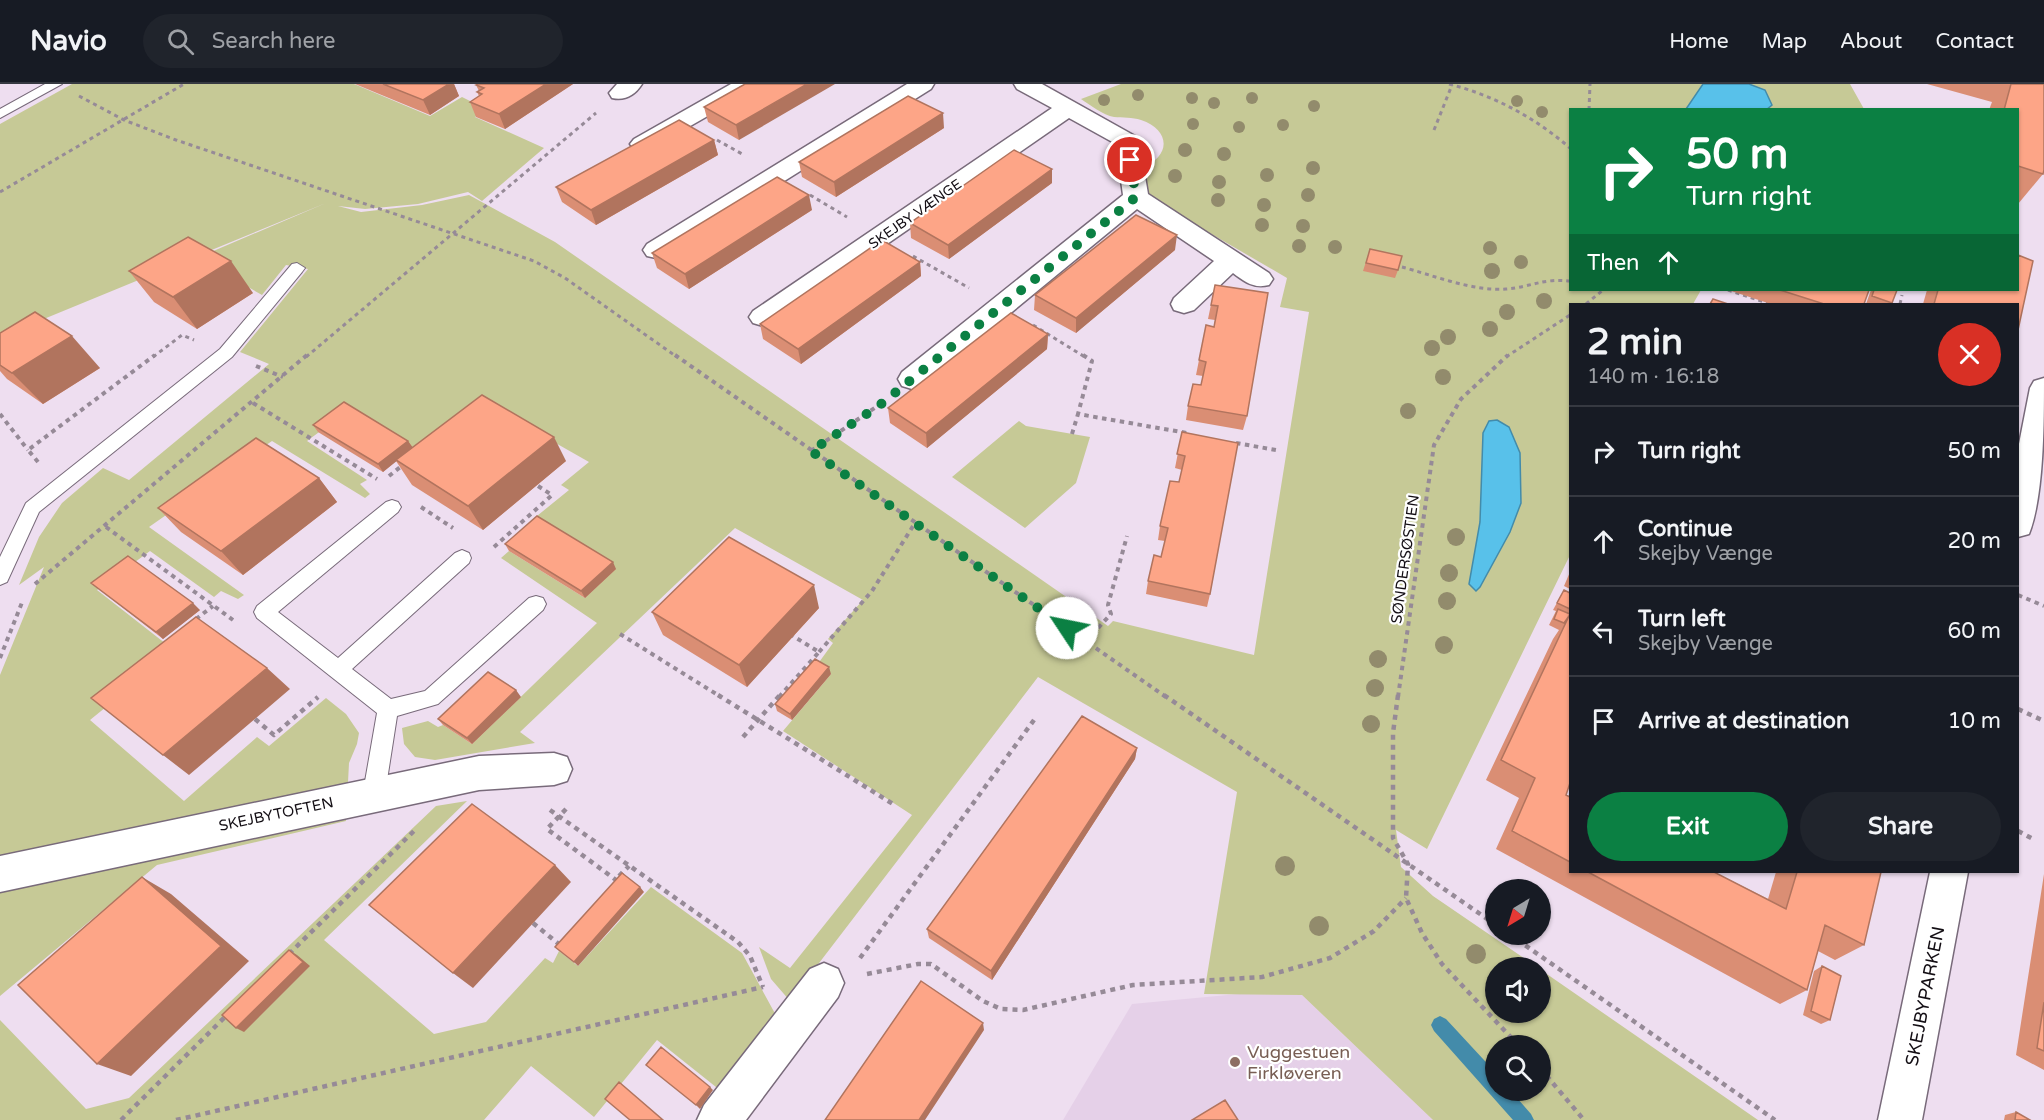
<!DOCTYPE html>
<html lang="en">
<head>
<meta charset="utf-8">
<style>
	body { margin:0; font-family:"Varela Round",sans-serif; background:#20242c; color:#f1f3f6; height:100vh; display:flex; flex-direction:column; font-size:22px; white-space:nowrap }
	* { box-sizing:border-box; margin:0 }
	p { font-size:20px; color:#9ea1a6 }
	.icon { flex:none; width:33px; height:33px; fill:none; stroke:currentColor; stroke-width:2; stroke-linecap:round; stroke-linejoin:round }
	.map { position:relative; flex:1; overflow:hidden }
	.panel { position:absolute; left:1569px; top:219px; width:450px; height:570px; display:flex; flex-direction:column; background:#171b24; border-radius:0px; box-shadow:0 2px 4px #0004 }
	.panel>* { flex:none }
	.banner { position:absolute; left:1569px; top:24px; width:450px; height:183px; border-radius:0px; box-shadow:0 2px 4px #0004; background:#0b8043; color:#fff; overflow:hidden }
	.needle { width:39px; rotate:218deg }
	.fabs { position:absolute; left:1485px; top:795px; display:grid; gap:12px }
	.fabs a { display:grid; place-items:center; width:66px; height:66px; border-radius:50%; background:#171b24; box-shadow:0 2px 4px #0004; font-size:30px }
	.pin { position:absolute; display:grid; place-items:center; width:51px; height:51px; color:#fff; margin:-26px; border:3px solid #fff; border-radius:50%; box-shadow:0 2px 6px #0007 }
	.me { position:absolute; width:66px; margin:-33px; rotate:304deg; stroke-linejoin:round; filter:drop-shadow(0 0 4px #0008) }
	.turn { display:flex; align-items:center; gap:21px; height:126px; padding:0 18px; font-size:27px }
	.turn .icon { width:78px; height:78px; stroke-width:2.5 }
	.turn b { display:block; font-size:42px; line-height:51px }
	.then { display:flex; align-items:center; height:57px; padding:0 18px; background:#0003; gap:12px; font-size:22px }
	.round { display:grid; place-items:center; flex:none; width:63px; height:63px; border-radius:32px; background:#20242c }
	.head { display:flex; align-items:center; justify-content:space-between; height:102px; padding:0 18px }
	h1 { font-size:36px; font-weight:800; line-height:45px }
	.action { display:flex; gap:12px; margin-top:auto; padding:12px 18px }
	.action a { flex:1; height:69px; border-radius:36px; background:#0b8043; color:#fff; font-size:24px; font-weight:800; line-height:69px; text-align:center }
	.action a+a { background:#20242c; color:#f1f3f6 }
	ul { padding:0; list-style:none }
	li { display:flex; align-items:center; gap:18px; height:90px; padding:0 18px; border-top:2px solid #363941 }
	li div { flex:1 }
	li b { display:block; font-size:22px }
	li em { font-style:normal }
	header { display:flex; align-items:center; gap:36px; box-sizing:border-box; height:84px; padding:0 30px; background:#171b24; border-bottom:2px solid #363941 }
	header strong { font-size:28px }
	nav { display:flex; gap:33px; margin-inline-start:auto; font-size:21px }
	.search { width:420px; height:54px; background:#20242c; display:flex; align-items:center; gap:15px; box-sizing:border-box; padding:0 21px; border-radius:33px; color:#9ea1a6; font-size:22px }
	.map>svg:first-child { display:block }
	.built { fill:#e5d0e8 }
	.green { fill:#c6c996; fill-rule:evenodd }
	.water { fill:#58c1ea; stroke:#438baa; stroke-width:1.5 }
	.lines { fill:none; stroke-linecap:round; stroke-linejoin:round }
	.stream { fill:#438baa; fill-rule:evenodd }
	.lane-casing { stroke:#786a7a; stroke-width:2 }
	.street-casing { stroke:#786a7a; stroke-width:3 }
	.path-far2 { stroke:#968a97; stroke-width:3; stroke-dasharray:4 4; stroke-linecap:butt }
	.path-far1 { stroke:#968a97; stroke-width:4; stroke-dasharray:4.5 4.5; stroke-linecap:butt }
	.path { stroke:#968a97; stroke-width:4.5; stroke-dasharray:5 5; stroke-linecap:butt }
	.lane { fill:#fff; fill-rule:evenodd }
	.street { fill:#fff; fill-rule:evenodd }
	.tree { fill:#928b6c }
	.wall { fill:#da8e74 }
	.shaded-wall { fill:#b1745e }
	.building { fill:#fda587; stroke:#b1745e; stroke-width:1.5 }
	.route { stroke:#0b8043; stroke-width:10; stroke-dasharray:0 18 }
	.education-dot { fill:#8d6e63; stroke:#fff; stroke-width:2 }
	.labels { text-anchor:middle; dominant-baseline:central; stroke-width:4.5; stroke-linejoin:round; paint-order:stroke }
	.far-street-label { font-size:14px; fill:#130e14; stroke:#fff }
	.street-label { font-size:15px; fill:#130e14; stroke:#fff }
	.near-street-label { font-size:18px; fill:#130e14; stroke:#fff }
	.near-education-label { font-size:18px; fill:#785e54; stroke:#fff; text-anchor:start }
</style>
</head>
<body>
<header>
<strong>Navio</strong>
<div class="search"><svg class="icon" aria-label="search" viewBox="0 0 24 24"><circle cx="10" cy="10" r="6"/><path d="M15 15l6 6"/></svg>Search here</div>
<nav><a>Home</a><a>Map</a><a>About</a><a>Contact</a></nav>
</header>
<div class="map">
<svg width="2044" height="1036" viewBox="0 0 2044 1036">
	<rect width="100%" height="100%" fill="#eedef0"/>
	<path class="built" d="M1238,910L1302,911L1433,1036H1063L1132,920Z"/>
	<path class="green" d="M72,0H354L430,32L462,13L486,25L475,33L544,64L482,117L468,108L418,120L365,125L338,122L361,128L422,121L469,111L555,158L1108,542L1113,537L1254,571L1309,228L1280,223L1287,194L1146,112L1142,83C1171,73 1171,46 1141,36C1132,33 1123,34 1114,33C1103,31 1090,21 1081,15L1121,0H1850L1864,25L1570,26V206H1701L1693,220H1570V471L1427,765L1396,746L1401,783L1433,812L1537,883L1496,884V928H1540L1541,886L1758,1036H1433L1302,911L1204,910L1237,708L1038,593L790,917L771,895L759,863L790,884L912,731L783,647L831,590L817,581L833,559L828,555L863,516L735,444L520,648L535,659L435,676L415,673L404,660L402,644L428,637L438,643L443,641L472,660L597,539L501,474L509,467L585,514L615,485L532,436L569,406L561,401L589,378L492,323L413,364L349,326L307,357L367,396L360,400L370,410L365,414L272,357L149,443L244,511L238,515L221,507L214,513L150,467L97,506L175,567L90,636L184,717L257,653L269,662L326,614L346,630L359,649L357,660L349,679L346,737L157,781L0,912V591L44,483L19,501L39,453L62,419L103,384L129,396L269,280L240,268L308,185L286,181L262,211L197,174L326,119L0,253V40ZM1496,962H1540V1006H1496Z
		M1019,337L1026,342L1090,353L1076,399L1025,444L952,393Z
		M467,717L324,856L434,950L486,938L545,874L553,879L559,867L578,882L651,803L742,869L778,935L721,1007L657,956L594,1033L531,982L484,1036H0V936L86,1025L129,1014L436,722Z"/>
	<path class="water" d="M1703,0H1749L1765,6L1772,21L1766,26L1686,25Z
		M1497,336L1509,343L1520,369L1521,419L1510,448L1480,503L1476,507L1469,500L1480,438L1483,349L1489,337Z"/>
	<g class="lines">
		<path class="stream" d="M1440,932L1446,935L1496,989V1006H1510L1531,1030L1534,1036H1513L1434,947L1431,941L1434,935Z"/>
		<defs>
			<path id="lane" d="M45,0H62L0,34V25Z
				M297,179L305,184L302,188L232,273L39,428L7,498L0,501V473L26,419L220,265L292,180Z
				M392,416L398,418L401,423L398,428L278,528L338,574L455,469L462,466L469,469L471,474L469,479L352,585L391,615L425,607L529,514L536,512L543,514L546,520L543,526L438,620L397,632L385,709L382,716L374,719L366,716L363,709L377,629L257,534L254,528L257,522L386,418Z"/>
			<path id="street" d="M617,0H642C635,11 625,17 612,14L609,9Z
				M731,0H758L755,5L650,65L642,67L634,65L630,60L634,55Z
				M907,0H934L931,5L665,172L656,174L647,172L643,166L647,160Z
				M1014,0H1042L1135,52L1139,57L1148,110L1269,189L1273,195L1269,201C1254,205 1245,198 1233,189L1194,226L1184,229L1174,226L1171,220L1174,214L1214,177L1137,125L922,302L912,305L902,302L898,295L902,288L1123,111L1116,60L1069,34L773,239L763,242L753,239L749,233L753,227L1052,24L1017,5Z
				M2044,294C2044,337 2044,412 2029,450L2018,453V365L2030,304L2034,297Z
				M554,669L567,673L572,685L567,697L554,701L479,706L0,808V772L479,672Z
				M1930,788H1968L1922,1036H1878Z
				M824,879L838,885L844,899L838,913L746,1036H697L704,1021L810,885Z"/>
		</defs>
		<use href="#lane" class="lane-casing"/>
		<use href="#street" class="street-casing"/>
		<path class="path-far2" d="M1449,0C1495,12 1534,33 1570,64
			M79,12L124,36L176,56L534,177L565,194L677,273
			M1589,26L1590,0
			M1434,46L1452,1
			M717,56L744,71
			M0,108L184,0
			M810,111L847,133
			M913,172L969,204
			M1402,183C1432,191 1475,208 1506,205C1531,203 1543,194 1570,197
			M1728,206L1770,220
			M1586,220L1603,206
			M1900,220L1902,211
			M1033,241L1085,273
			M153,273L182,251L194,256
			M306,273L596,29
			M1506,273L1570,231"/>
		<path class="path-far1" d="M675,271L1166,613
			M1083,271L1092,277L1078,330L1187,349
			M256,282L283,293
			M253,319L377,395
			M0,330L28,366
			M1072,350L1078,330
			M1236,359L1276,366
			M811,367L885,317
			M38,378L28,366L155,271
			M389,392L404,380
			M421,423L453,444
			M106,443L233,536
			M494,463L552,411L538,402
			M35,500L307,271
			M2018,511L2044,522
			M196,535L213,522
			M620,550L721,613
			M1086,557L1111,530L1108,521L1127,452
			M819,568L872,507L915,439
			M0,574L23,516
			M779,613L819,568L793,552
			M1398,613L1434,361L1461,315L1508,271"/>
		<path class="path" d="M718,611L893,720
			M1164,611L1496,841
			M1398,611L1393,649V754L1408,780L1406,814L1422,849L1442,880L1519,962
			M2018,625L2044,637
			M255,635L274,651L318,613
			M743,653L780,611
			M566,725L547,745L616,796
			M550,726L738,858L750,872L763,903
			M2018,747L2033,755
			M619,792L629,782
			M533,839L560,861L561,859
			M1509,850L1775,1036
			M289,870L416,745
			M860,874L1034,636
			M867,890L918,880H931L983,917L1001,925L1023,926L1133,901L1262,893L1330,874L1374,847L1406,814
			M1540,984L1584,1036
			M121,1036L228,930
			M176,1036L763,903"/>
		<use href="#lane" class="lane"/>
		<use href="#street" class="street"/>
	</g>
	<g class="tree">
		<circle cx="1138" cy="11" r="6"/>
		<circle cx="1192" cy="14" r="6"/>
		<circle cx="1252" cy="14" r="6"/>
		<circle cx="1104" cy="16" r="6"/>
		<circle cx="1517" cy="17" r="6"/>
		<circle cx="1214" cy="19" r="6"/>
		<circle cx="1314" cy="22" r="6"/>
		<circle cx="1542" cy="28" r="6"/>
		<circle cx="1193" cy="40" r="6"/>
		<circle cx="1283" cy="41" r="6"/>
		<circle cx="1239" cy="43" r="6"/>
		<circle cx="1185" cy="66" r="7"/>
		<circle cx="1224" cy="70" r="7"/>
		<circle cx="1313" cy="84" r="7"/>
		<circle cx="1267" cy="91" r="7"/>
		<circle cx="1175" cy="92" r="7"/>
		<circle cx="1219" cy="98" r="7"/>
		<circle cx="1308" cy="111" r="7"/>
		<circle cx="1218" cy="116" r="7"/>
		<circle cx="1264" cy="121" r="7"/>
		<circle cx="1262" cy="141" r="7"/>
		<circle cx="1303" cy="142" r="7"/>
		<circle cx="1299" cy="162" r="7"/>
		<circle cx="1335" cy="163" r="7"/>
		<circle cx="1490" cy="164" r="7"/>
		<circle cx="1521" cy="178" r="7"/>
		<circle cx="1492" cy="187" r="8"/>
		<circle cx="1544" cy="217" r="8"/>
		<circle cx="1507" cy="228" r="8"/>
		<circle cx="1490" cy="245" r="8"/>
		<circle cx="1448" cy="253" r="8"/>
		<circle cx="1432" cy="264" r="8"/>
		<circle cx="1443" cy="293" r="8"/>
		<circle cx="1408" cy="327" r="8"/>
		<circle cx="1456" cy="453" r="9"/>
		<circle cx="1449" cy="489" r="9"/>
		<circle cx="1447" cy="517" r="9"/>
		<circle cx="1444" cy="561" r="9"/>
		<circle cx="1378" cy="575" r="9"/>
		<circle cx="1375" cy="604" r="9"/>
		<circle cx="1371" cy="640" r="9"/>
		<circle cx="1285" cy="782" r="10"/>
		<circle cx="1319" cy="842" r="10"/>
		<circle cx="1476" cy="870" r="10"/>
	</g>
	<path class="wall" d="M355,0H454L459,12L430,31Z
		M478,0H573L505,45L476,33L470,18L479,12L477,8L479,7L476,1Z
		M745,0L739,56L708,38L704,23Z
		M1927,0H2044L2043,90L2018,120V26H1989L1992,18Z
		M944,44L836,113L802,93L799,78Z
		M714,56L718,71L596,141L562,118L556,103Z
		M1052,99L949,175L911,154L910,139Z
		M812,126L689,205L657,184L652,169Z
		M1370,165L1398,186L1395,194L1363,187Z
		M1175,166L1076,249L1034,226L1035,211Z
		M920,178L921,192L801,280L763,255L760,240Z
		M129,187L253,209L197,245L154,218Z
		M1215,201L1247,332L1243,346L1186,336L1188,322L1201,301L1203,292L1196,291L1199,276L1214,243L1215,236L1208,235Z
		M1728,206H1869L1864,220H1771Z
		M1871,206H1897L1891,220H1866Z
		M1927,206H2018V220H1923Z
		M0,249L100,284L43,320L7,295L0,287Z
		M1048,250L1047,265L927,364L890,339L888,324Z
		M313,341L408,357L413,364L566,377L483,446L412,401L396,377L383,388L318,348Z
		M1182,348L1210,510L1207,523L1146,510L1148,497L1161,473L1165,457L1158,456L1160,442L1179,398L1182,386L1175,384Z
		M319,394L337,418L243,491L181,448L158,424Z
		M505,460L616,485L585,514L509,467Z
		M1570,488V505L1564,502Z
		M91,499L200,526L163,555Z
		M1564,506L1570,509V699L1566,711L1570,713V788H1714L1768,815L1776,788H1881L1864,861L1835,876L1818,867L1807,906L1780,920L1496,765L1519,714L1486,696L1553,555L1559,546L1549,541L1556,527L1553,526Z
		M819,524L747,603L663,551L652,528Z
		M831,590L792,636L777,627L775,620Z
		M521,613L472,660L443,641L438,635Z
		M1137,664L1135,675L992,896L929,854L927,845Z
		M2044,790V986L2016,971Z
		M1822,882L1830,936L1821,940L1803,931L1814,887Z
		M2016,1028L2030,1036H2004L2005,1031Z"/>
	<path class="shaded-wall" d="M443,0H454L459,12L430,31L423,16Z
		M546,0H573L505,45L499,30Z
		M807,0H835L739,56L736,41Z
		M943,29L944,44L836,113L834,98Z
		M714,56L718,71L596,141L591,126Z
		M1052,85V99L949,175L948,161Z
		M809,111L812,126L689,205L685,190Z
		M1177,151L1175,166L1076,249V234Z
		M231,177L253,209L197,245L173,213Z
		M920,178L921,192L801,280L798,265Z
		M1048,250L1047,265L927,364L926,349Z
		M72,252L100,284L43,320L12,289Z
		M554,353L566,377L483,446L468,422Z
		M408,357L413,364L383,388L378,380Z
		M319,394L337,418L243,491L221,467Z
		M613,478L616,485L585,514L581,507Z
		M814,501L819,524L747,603L739,581Z
		M193,519L200,526L163,555L156,548Z
		M829,583L831,590L792,636L790,630Z
		M267,584L290,605L189,691L163,671Z
		M516,606L521,613L472,660L467,654Z
		M1137,664L1135,675L992,896L991,887Z
		M555,781L571,798L473,904L453,889Z
		M142,793L171,810L249,877L131,992L97,980Z
		M640,803L644,808L578,882L574,878Z
		M289,866L297,871L310,882L244,948L236,944Z
		M983,939L984,946L925,1036H919Z
		M710,1003L713,1006L700,1025L696,1021Z"/>
	<path class="building" d="M383,0H449L423,16Z
		M478,0H546L499,30L470,18L482,10L477,8L484,4L476,1Z
		M745,0H807L736,41L704,23Z
		M2011,0H2044V86L2043,90L2018,82V26H2004Z
		M908,12L943,29L834,98L799,78Z
		M679,36L714,56L591,126L556,103Z
		M1014,66L1052,85L948,161L910,139Z
		M777,93L809,111L685,190L652,169Z
		M1136,131L1177,151L1076,234L1035,211Z
		M188,153L231,177L173,213L129,187Z
		M882,156L920,178L798,265L760,240Z
		M1370,165L1402,172L1398,186L1366,179Z
		M2018,171L2033,177L2018,246V220H1934L1938,206H2018Z
		M1215,201L1268,209L1247,332L1188,322L1193,300L1201,301L1206,278L1199,276L1206,241L1214,243L1218,222L1211,221Z
		M1780,206H1869L1864,220H1824Z
		M1874,206H1897L1892,219L1872,212Z
		M1713,215L1728,220H1710Z
		M35,228L72,252L12,289L0,281V249Z
		M1011,229L1048,250L926,349L888,324Z
		M482,311L554,353L468,422L396,376Z
		M344,318L408,357L378,380L313,341Z
		M1182,348L1238,359L1210,510L1148,497L1154,471L1161,473L1168,444L1160,442L1170,397L1179,398L1185,372L1177,370Z
		M256,354L319,394L221,467L158,424Z
		M537,432L613,478L581,507L505,460Z
		M729,453L814,501L739,581L652,528Z
		M128,472L193,519L156,548L91,499Z
		M1564,506L1570,509V525L1557,519Z
		M1558,525L1570,530V533L1569,532L1564,539L1554,535Z
		M1569,532L1570,533V699L1566,711L1570,713V778L1512,747L1535,694L1501,676Z
		M196,533L267,584L163,671L91,614Z
		M815,575L829,583L790,630L775,620Z
		M488,588L516,606L467,654L438,635Z
		M1082,632L1137,664L991,887L927,845Z
		M472,720L555,781L453,889L369,821Z
		M1588,788H1714L1786,825L1797,788H1881L1864,861L1825,841L1807,906Z
		M622,789L640,803L574,878L555,863Z
		M142,793L221,862L97,980L18,901Z
		M289,866L303,878L236,944L222,931Z
		M1822,882L1841,892L1830,936L1811,927Z
		M921,897L983,939L919,1036H825Z
		M2044,918V967L2037,964Z
		M661,963L710,1003L696,1021L646,981Z
		M619,998L663,1036H630L605,1015Z
		M1225,1016L1238,1036H1192Z
		M2016,1028L2030,1036H2015Z"/>
	<g class="lines">
		<path class="route" d="M1067,544L811,367L880,321L1136,113L1130,76"/>
	</g>
	<circle class="education-dot" cx="1235" cy="978" r="6"/>
	<g class="labels">
		<g class="far-street-label">
			<text transform="translate(915 130) rotate(-35)">SKEJBY VÆNGE</text>
		</g>
		<g class="street-label">
			<text transform="translate(1405 475) rotate(-82)">SØNDERSØSTIEN</text>
			<text transform="translate(276 730) rotate(-12)">SKEJBYTOFTEN</text>
		</g>
		<g class="near-street-label">
			<text transform="translate(1925 912) rotate(-79)">SKEJBYPARKEN</text>
		</g>
		<g class="near-education-label">
			<text x="1247" y="968">Vuggestuen<tspan x="1247" dy="21">Firkløveren</tspan></text>
		</g>
	</g>
</svg>
<div class="fabs">
<a><svg class="needle" viewBox="-14 -14 28 28"><path d="M0-13l5 13h-10z" fill="#e53935"/><path d="M0 13l5-13h-10z" fill="#9ea1a6"/></svg></a>
<a><svg class="icon" aria-label="sound" viewBox="0 0 24 24"><path d="M4 9h4l5-4v14l-5-4H4zM17 9q2 3 0 6"/></svg></a>
<a><svg class="icon" aria-label="search" viewBox="0 0 24 24"><circle cx="10" cy="10" r="6"/><path d="M15 15l6 6"/></svg></a>
</div>
<div class="pin" style="left:1130px;top:76px;background:#d93025"><svg class="icon" aria-label="arrive" viewBox="0 0 24 24"><path d="M6 21V4h12l-3 4 3 4H6"/></svg></div>
<svg class="me" style="left:1067px;top:544px" viewBox="-20 -20 40 40"><circle r="19" fill="#fff"/><path d="M0-13L10 11 0 6-10 11z" fill="#0b8043"/></svg>
<div class="banner">
<div class="turn"><svg class="icon" aria-label="right" viewBox="0 0 24 24"><path d="M7 20v-9h11M14 6l5 5-5 5"/></svg><div><b>50 m</b>Turn right</div></div>
<div class="then">Then<svg class="icon" aria-label="ahead" viewBox="0 0 24 24"><path d="M12 20V5M6 11l6-6 6 6"/></svg></div>
</div>
<section class="panel">
<div class="head"><div><h1>2 min</h1><p>140 m · 16:18</p></div><a class="round" style="background:#d93025;color:#fff"><svg class="icon" aria-label="close" viewBox="0 0 24 24"><path d="M6 6l12 12M18 6L6 18"/></svg></a></div>
<ul>
<li><svg class="icon" aria-label="right" viewBox="0 0 24 24"><path d="M7 20v-9h11M14 6l5 5-5 5"/></svg><div><b>Turn right</b></div><em>50 m</em></li>
<li><svg class="icon" aria-label="ahead" viewBox="0 0 24 24"><path d="M12 20V5M6 11l6-6 6 6"/></svg><div><b>Continue</b><p>Skejby Vænge</p></div><em>20 m</em></li>
<li><svg class="icon" aria-label="left" viewBox="0 0 24 24"><path d="M17 20v-9H6M10 6l-5 5 5 5"/></svg><div><b>Turn left</b><p>Skejby Vænge</p></div><em>60 m</em></li>
<li><svg class="icon" aria-label="arrive" viewBox="0 0 24 24"><path d="M6 21V4h12l-3 4 3 4H6"/></svg><div><b>Arrive at destination</b></div><em>10 m</em></li>
</ul>
<div class="action"><a>Exit</a><a>Share</a></div>
</section>
</div>
</body>
</html>
